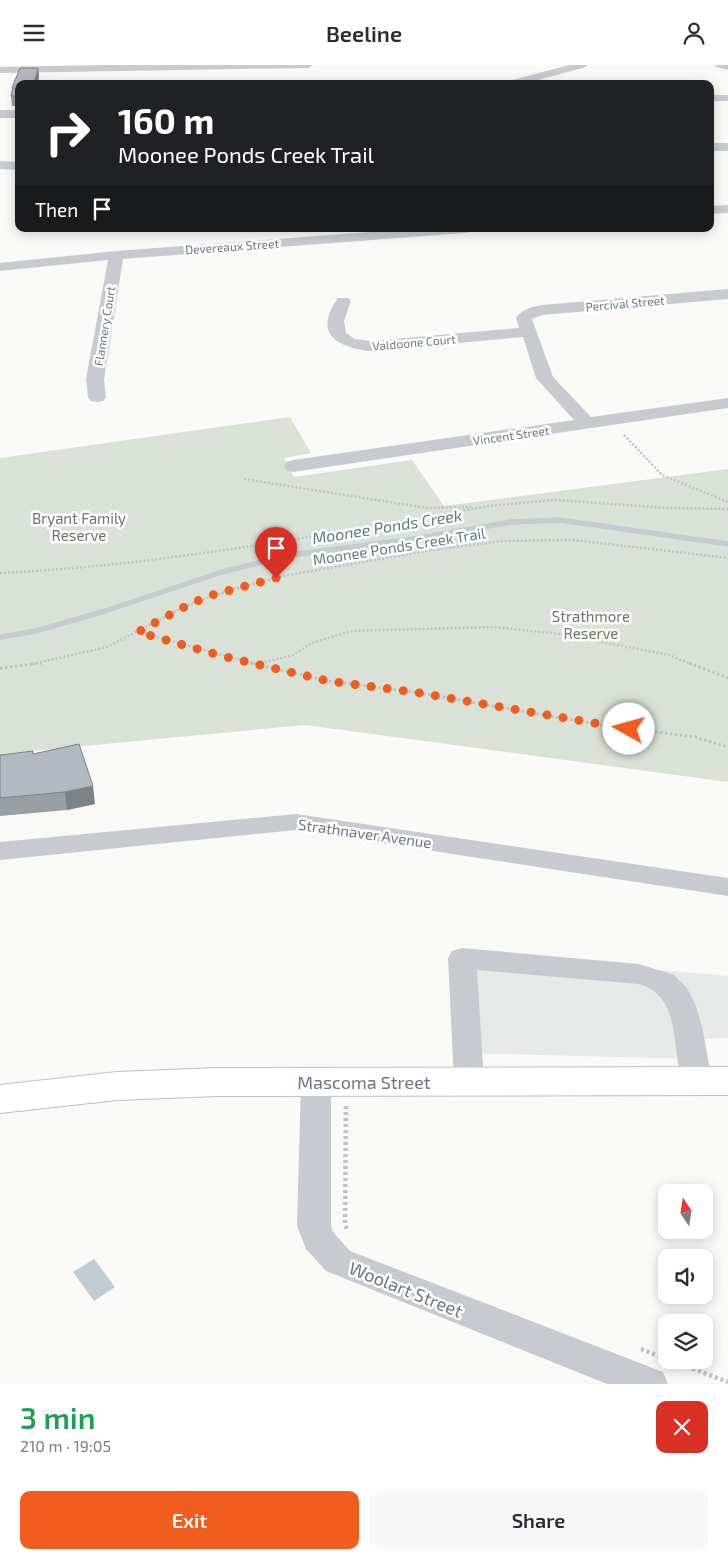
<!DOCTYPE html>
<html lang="en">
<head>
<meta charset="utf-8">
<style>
	body { margin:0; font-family:"Exo 2",sans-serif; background:#f7f7f7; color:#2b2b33; height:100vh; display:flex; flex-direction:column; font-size:19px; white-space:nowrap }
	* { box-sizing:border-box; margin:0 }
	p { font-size:16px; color:#7c7c81 }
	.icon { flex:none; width:28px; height:28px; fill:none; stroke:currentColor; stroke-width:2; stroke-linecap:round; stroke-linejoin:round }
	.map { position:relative; height:1319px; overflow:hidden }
	.sheet { display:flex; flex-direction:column; background:#fff; flex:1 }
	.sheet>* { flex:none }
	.banner { position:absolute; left:15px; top:15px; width:699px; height:152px; border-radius:10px; box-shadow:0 2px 12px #0003; background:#202124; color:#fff; overflow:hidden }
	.needle { width:32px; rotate:348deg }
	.controls { position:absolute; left:658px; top:1119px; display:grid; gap:10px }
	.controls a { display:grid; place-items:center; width:55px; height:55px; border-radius:10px; background:#fff; box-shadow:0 2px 12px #0003; font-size:25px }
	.pin { position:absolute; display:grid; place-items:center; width:42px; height:42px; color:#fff; margin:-51px -21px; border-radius:50% 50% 50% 0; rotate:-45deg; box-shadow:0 0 5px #0007 }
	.pin .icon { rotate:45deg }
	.me { position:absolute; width:55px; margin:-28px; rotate:277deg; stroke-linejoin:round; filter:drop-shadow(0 0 4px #0008) }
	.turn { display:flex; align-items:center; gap:18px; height:105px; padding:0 20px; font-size:22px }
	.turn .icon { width:65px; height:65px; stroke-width:2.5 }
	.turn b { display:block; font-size:35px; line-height:42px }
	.then { display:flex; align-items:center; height:48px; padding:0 20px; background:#0003; gap:10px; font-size:19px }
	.round { display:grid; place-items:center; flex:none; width:52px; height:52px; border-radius:10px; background:#f7f7f7 }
	.head { display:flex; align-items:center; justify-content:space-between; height:85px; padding:0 20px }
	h1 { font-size:30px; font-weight:600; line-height:38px; color:#1e9e55 }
	.primary-button { display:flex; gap:10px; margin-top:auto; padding:10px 20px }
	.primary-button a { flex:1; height:58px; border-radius:10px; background:#f15d1f; color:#fff; font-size:20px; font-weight:600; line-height:58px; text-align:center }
	.primary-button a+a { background:#f7f7f7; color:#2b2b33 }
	header { display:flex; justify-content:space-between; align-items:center; height:65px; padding:0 20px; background:#fff; font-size:22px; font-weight:600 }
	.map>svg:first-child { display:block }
	.built { fill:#e7e8e8 }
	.green { fill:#dae2d7 }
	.water { fill:#c2cdd2 }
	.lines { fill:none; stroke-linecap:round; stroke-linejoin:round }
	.stream { stroke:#c2cdd2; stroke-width:5.5 }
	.major-casing { stroke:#bcc0c4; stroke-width:2 }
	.path-far2 { stroke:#c0c3c5; stroke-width:2.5; stroke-dasharray:2 2; stroke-linecap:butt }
	.path-far1 { stroke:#c0c3c5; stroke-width:3; stroke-dasharray:2.5 2.5; stroke-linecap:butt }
	.path { stroke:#c0c3c5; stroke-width:4.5; stroke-dasharray:3 3; stroke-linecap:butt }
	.minor { fill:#c7cbcf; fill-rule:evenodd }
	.major { fill:#fff; fill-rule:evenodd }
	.wall { fill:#999fa5 }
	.shaded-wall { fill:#7d8286 }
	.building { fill:#b2b9c0; stroke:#7d8286 }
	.route { stroke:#f15d1f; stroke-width:9; stroke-dasharray:0 16.2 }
	.labels { text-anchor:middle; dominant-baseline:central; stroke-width:5; stroke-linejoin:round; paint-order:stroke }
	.far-street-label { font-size:12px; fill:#66788a; stroke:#fff }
	.park-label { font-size:15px; fill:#657b61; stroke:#fff }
	.street-label { font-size:15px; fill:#66788a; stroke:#fff }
	.water-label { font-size:16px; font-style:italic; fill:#627985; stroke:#fff }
	.near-street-label { font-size:18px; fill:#66788a; stroke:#fff }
</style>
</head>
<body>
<header><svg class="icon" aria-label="menu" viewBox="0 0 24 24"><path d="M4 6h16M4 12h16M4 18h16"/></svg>Beeline<svg class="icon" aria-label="person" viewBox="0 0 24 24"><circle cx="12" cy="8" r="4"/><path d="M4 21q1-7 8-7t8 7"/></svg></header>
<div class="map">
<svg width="728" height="1319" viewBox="0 0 728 1319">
	<rect width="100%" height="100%" fill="#f9f9f7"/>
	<path class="built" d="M454,887L728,911V973L696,974L700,994L461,988Z"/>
	<path class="green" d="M290,352L311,388L284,393L294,412L412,395L444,441L728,404V717L305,660L0,689V393Z"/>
	<path class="water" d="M94,1194L115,1222L94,1236L73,1207Z"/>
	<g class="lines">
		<path class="stream" d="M0,572L36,566L105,546L222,507L290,490L407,475L511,457L560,455L728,479"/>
		<defs>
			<path id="major" d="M728,1002V1030L217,1031L117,1035L0,1048V1020L117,1007L217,1003Z"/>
		</defs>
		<use href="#major" class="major-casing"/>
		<path class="path-far2" d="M624,370L662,410L728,437
			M244,414L427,443L471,442
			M487,441L555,435L669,443L728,444
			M0,508C165,500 326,469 489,441
			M138,567L256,599
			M32,599L107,582L190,539L234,524L289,510L432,485L502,476L573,475L728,493
			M257,599L293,590L312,578L351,566L494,562L561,569L669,590L692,599"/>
		<path class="path-far1" d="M251,598L328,616L414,627L596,659L695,672L728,682
			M689,598L728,613
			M257,599L262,598
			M0,603L42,598"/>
		<path class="path" d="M346,1041L345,1160L347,1164
			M641,1284L666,1294
			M670,1295L728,1317"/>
		<path class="minor" d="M105,0H313L308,3L0,8V2Z
			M569,0H587L586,2L523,19H504L505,17Z
			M715,0H728V5L716,2Z
			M710,30H728V36H710Z
			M0,45H19V53H0Z
			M710,78H728V86H710Z
			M0,96L19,97V105L0,104Z
			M728,140V148L710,149V141Z
			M410,164H471L469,167L464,168L123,194L104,314L106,332L103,336L97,337L91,336L88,332L86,314L108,195L0,206V198L116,186Z
			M728,224V234L542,250L532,254L553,312L591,352L728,333V343L293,407L286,405L284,401L286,397L293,395L574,355L536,313L523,272L370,286C336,282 313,268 338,233H348L351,236L344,256L346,268L355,274L370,276L519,263L516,253C522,244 532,242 542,240Z
			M296,749L728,813V831L296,765L0,795V777Z
			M462,883L639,899L674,910L687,923L696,941L703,966L712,1016L708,1024L697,1028L686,1024C668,990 686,933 639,919L477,905L484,1016L480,1024L469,1028L458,1024L454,1016L448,893L452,886Z
			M316,1005L327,1009L331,1017V1161L333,1167L350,1186L663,1307L668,1319H607L326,1206L306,1184L297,1161L301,1017L305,1009Z"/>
		<use href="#major" class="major"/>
	</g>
	<path class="wall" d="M38,3L39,12L19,19V41H12L11,31L12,28V23Z
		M33,689L95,739L67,745L0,751V690Z"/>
	<path class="shaded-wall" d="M38,3L39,12L38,19H34Z
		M93,721L95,739L67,745L65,727Z"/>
	<path class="building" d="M20,3H38L34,19H19V31H11L13,23H12Z
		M79,679L93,721L65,727L0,733V690L33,686V689Z"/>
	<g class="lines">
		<path class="route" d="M276,513L212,530L190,539L138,567L222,591L328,616L414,627L629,664"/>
	</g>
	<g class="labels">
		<g class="far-street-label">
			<text transform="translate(232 181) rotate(-4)">Devereaux Street</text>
			<text transform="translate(625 238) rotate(-5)">Percival Street</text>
			<text transform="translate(104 261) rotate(-81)">Flannery Court</text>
			<text transform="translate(414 277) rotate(-5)">Valdoone Court</text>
			<text transform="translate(511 370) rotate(-8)">Vincent Street</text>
		</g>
		<g class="park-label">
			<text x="79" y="453">Bryant Family<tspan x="79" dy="17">Reserve</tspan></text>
			<text x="591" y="551">Strathmore<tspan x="591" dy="17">Reserve</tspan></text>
		</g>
		<g class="street-label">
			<text transform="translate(399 481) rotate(-9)">Moonee Ponds Creek Trail</text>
			<text transform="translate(365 768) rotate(8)">Strathnaver Avenue</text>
		</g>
		<g class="water-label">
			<text transform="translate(387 461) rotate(-9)">Moonee Ponds Creek</text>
		</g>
		<g class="near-street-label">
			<text x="364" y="1017">Mascoma Street</text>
			<text transform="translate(406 1224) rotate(22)">Woolart Street</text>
		</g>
	</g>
</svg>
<div class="controls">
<a><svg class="needle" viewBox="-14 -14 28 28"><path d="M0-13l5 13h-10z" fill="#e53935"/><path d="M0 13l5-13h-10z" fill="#7c7c81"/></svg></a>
<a><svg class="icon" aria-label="sound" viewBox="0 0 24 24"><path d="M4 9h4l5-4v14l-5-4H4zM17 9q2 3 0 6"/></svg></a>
<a><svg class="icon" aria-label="layers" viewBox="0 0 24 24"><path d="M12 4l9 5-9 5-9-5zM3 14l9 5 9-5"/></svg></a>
</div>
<div class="pin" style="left:276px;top:513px;background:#d93025"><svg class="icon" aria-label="arrive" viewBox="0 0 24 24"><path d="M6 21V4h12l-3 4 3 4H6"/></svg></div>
<svg class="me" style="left:629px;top:664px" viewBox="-20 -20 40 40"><circle r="19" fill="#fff"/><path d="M0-13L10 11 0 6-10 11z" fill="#f15d1f"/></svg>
<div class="banner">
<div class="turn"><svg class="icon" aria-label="right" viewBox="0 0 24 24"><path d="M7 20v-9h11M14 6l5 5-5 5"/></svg><div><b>160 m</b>Moonee Ponds Creek Trail</div></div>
<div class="then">Then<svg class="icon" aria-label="arrive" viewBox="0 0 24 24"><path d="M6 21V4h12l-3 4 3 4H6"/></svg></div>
</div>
</div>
<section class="sheet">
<div class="head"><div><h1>3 min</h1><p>210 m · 19:05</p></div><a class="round" style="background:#d93025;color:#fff"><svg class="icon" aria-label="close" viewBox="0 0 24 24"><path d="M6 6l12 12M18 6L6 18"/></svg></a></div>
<div class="primary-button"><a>Exit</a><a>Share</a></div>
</section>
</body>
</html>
